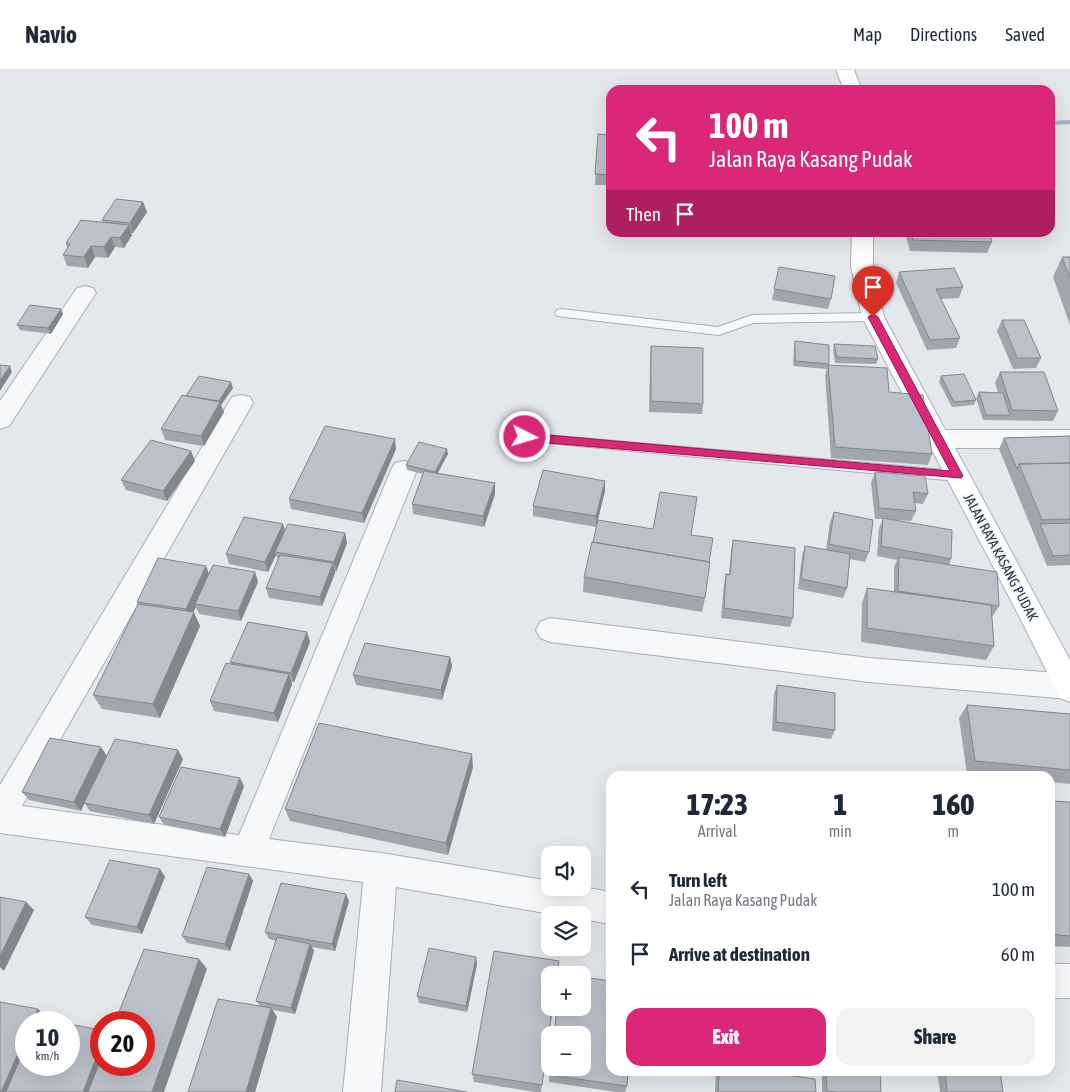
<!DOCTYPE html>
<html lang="en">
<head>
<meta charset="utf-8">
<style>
	body { margin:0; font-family:"Asap Condensed",sans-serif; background:#f2f2f3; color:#1f2937; height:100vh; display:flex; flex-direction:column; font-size:19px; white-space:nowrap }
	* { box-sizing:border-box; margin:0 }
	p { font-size:16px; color:#747a83 }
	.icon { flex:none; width:28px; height:28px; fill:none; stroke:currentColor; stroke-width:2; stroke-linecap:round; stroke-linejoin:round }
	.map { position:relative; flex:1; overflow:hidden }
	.side { position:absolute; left:606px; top:701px; width:449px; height:305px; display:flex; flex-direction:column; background:#fff; border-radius:15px; box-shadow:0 5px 20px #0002 }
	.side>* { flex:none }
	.banner { position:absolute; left:606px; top:15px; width:449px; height:152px; border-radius:15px; box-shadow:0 5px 20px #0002; background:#db2777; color:#fff; overflow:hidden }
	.controls { position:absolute; left:541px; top:776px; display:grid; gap:10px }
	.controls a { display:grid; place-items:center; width:50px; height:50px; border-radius:10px; background:#fff; box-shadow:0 5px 20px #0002; font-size:25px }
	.speed { position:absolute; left:15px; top:941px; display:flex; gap:10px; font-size:25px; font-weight:700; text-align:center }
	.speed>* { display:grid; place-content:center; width:65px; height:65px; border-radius:50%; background:#fff; box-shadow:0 5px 20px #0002; line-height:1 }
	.speed small { font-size:12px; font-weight:400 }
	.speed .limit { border:8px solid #d22; background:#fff; color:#111 }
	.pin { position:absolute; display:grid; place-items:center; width:42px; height:42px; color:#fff; margin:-51px -21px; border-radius:50% 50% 50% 0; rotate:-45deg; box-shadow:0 0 5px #0007 }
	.pin .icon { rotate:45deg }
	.me { position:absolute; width:55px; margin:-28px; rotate:95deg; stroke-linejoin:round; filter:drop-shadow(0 0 4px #0008) }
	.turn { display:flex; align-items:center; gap:18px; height:105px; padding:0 20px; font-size:22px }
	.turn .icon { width:65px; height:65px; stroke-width:2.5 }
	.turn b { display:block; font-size:35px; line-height:42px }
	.then { display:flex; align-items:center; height:48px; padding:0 20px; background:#0003; gap:10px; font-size:19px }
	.eta { display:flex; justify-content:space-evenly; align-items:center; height:85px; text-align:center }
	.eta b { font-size:30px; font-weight:800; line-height:35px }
	.action { display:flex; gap:10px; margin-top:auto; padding:10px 20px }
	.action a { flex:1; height:58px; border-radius:15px; background:#db2777; color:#fff; font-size:20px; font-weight:800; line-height:58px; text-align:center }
	.action a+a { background:#f2f2f3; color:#1f2937 }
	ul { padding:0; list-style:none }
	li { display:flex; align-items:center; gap:15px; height:65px; padding:0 20px }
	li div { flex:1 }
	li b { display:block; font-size:19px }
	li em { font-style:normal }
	header { display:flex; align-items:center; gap:30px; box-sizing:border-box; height:70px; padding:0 25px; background:#fff; border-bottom:1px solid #e0e1e3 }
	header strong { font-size:24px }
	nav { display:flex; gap:28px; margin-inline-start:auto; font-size:18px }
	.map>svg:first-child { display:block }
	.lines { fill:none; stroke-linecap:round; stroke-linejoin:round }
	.stream { fill:#9fb4cc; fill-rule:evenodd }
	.lane-casing { stroke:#a9aeb7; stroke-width:2 }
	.street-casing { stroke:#a9aeb7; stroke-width:2 }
	.secondary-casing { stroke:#a9aeb7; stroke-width:2 }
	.lane { fill:#f7f8fa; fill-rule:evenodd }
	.street { fill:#f7f8fa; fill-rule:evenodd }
	.secondary { fill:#fff; fill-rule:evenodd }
	.wall { fill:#a1a5ae }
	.shaded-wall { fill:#83868d }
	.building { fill:#bbc0ca; stroke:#83868d }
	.route { fill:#db2777; stroke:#8e194d }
	.labels { text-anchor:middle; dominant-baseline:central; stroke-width:4; stroke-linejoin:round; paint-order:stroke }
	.street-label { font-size:14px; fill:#2b3445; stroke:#f4f6f9 }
</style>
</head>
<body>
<header>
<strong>Navio</strong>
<nav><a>Map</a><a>Directions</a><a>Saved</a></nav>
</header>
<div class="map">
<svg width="1070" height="1022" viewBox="0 0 1070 1022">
	<rect width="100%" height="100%" fill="#e4e7ec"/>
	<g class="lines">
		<path class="stream" d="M1070,50V54L1050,55V51Z"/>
		<defs>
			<path id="lane" d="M561,239L718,257L752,245L873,243L879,247L873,251L753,253L719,265L557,246L555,243L557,240Z
				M525,363L957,401L962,403L963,406L962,409L957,411L525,371L521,370L519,367L521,364Z"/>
			<path id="street" d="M85,216L93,218L96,223L9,356L0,359V331L77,218Z
				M241,325L250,327L253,333L22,736L239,765L391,400L395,393L404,391L413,393L417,400L269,769L381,783L550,811V818L582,817L611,822V854L582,849V845H556L396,817L381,1022H343L363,812L0,763V715L232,327Z
				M937,360H1070V378H937L928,375L925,369L928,363Z
				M550,548L869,588L1069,604L1070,629L869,612L550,572L540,568L536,560L540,552Z
				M1050,894H1070V928H1050Z"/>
			<path id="secondary" d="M836,0H854L862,20H844Z
				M852,162H873V196L884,247L1070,590V632L1060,628L1017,542L862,247L851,196Z"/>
		</defs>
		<use href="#lane" class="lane-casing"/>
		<use href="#street" class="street-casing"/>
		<use href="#secondary" class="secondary-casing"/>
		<use href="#lane" class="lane"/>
		<use href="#street" class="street"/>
		<use href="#secondary" class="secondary"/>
	</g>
	<path class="wall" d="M598,64L611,65V115H595Z
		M143,132L147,142L133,163H131L132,165L124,178L115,177L108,188L95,187L88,198L67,196L63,185L67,178L66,173L103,152L102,150Z
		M905,162H989L992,172L987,183L910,181Z
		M1062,187H1070V255L1053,207Z
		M779,197L831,229L828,239L772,230Z
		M899,202L963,217L959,228L941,229L960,268L956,278L927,280L896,213Z
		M61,239L63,244L51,264L20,260L17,255Z
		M1002,250L1041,288L1036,298L1013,299L997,261Z
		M795,271L829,295L889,322L932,384L928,395L831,388L825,305L827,299L793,296L794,277Z
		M834,274L878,289L876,294L835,293L833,280Z
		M651,276L703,334L702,344L649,342L650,287Z
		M1000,302L1058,341L1053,351L983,350L976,328L979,322L998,323L995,313Z
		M941,306L976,330L974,335L952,337L939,312Z
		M233,318L221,335L224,342L204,376L165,370L161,359L186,326Z
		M1070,366V495L1047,496L999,379L1004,368Z
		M396,379L364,453L291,439L289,429Z
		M448,384L438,403L495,413V424L484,457L413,444L412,434L423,404L407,400L406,395Z
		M195,391L167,431L126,420L121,410Z
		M875,402L928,424L923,434L914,433L916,441L911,451L897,450L951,489L949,495L999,536L993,546H992L994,576L986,590L861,572L862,533L867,518L894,522V497L897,490L877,486L879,458L883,449H875L871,413Z
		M605,421L596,457L533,446V436Z
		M834,442L869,482L865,492L850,489L847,518L843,528L798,519L802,486L805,476L826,480L830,452Z
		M283,454L285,461L345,463L347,473L336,502L335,501V503L322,536L269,528L266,518L278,490L276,485L268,502L229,494L226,484Z
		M691,465L705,528L702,542L583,522L584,507Z
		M733,470L793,548L790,557L721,548L724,514L726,504H729L731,480Z
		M255,502L258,512L241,551L199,544L196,537L193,542L200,556L160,648L102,639L93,625L138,534L137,532L209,503Z
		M307,562L310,572L294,612H292V614L278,652L214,641L210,631L231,594L230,592Z
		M450,587L452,596L442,630L356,615L353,605Z
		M777,615L835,660L831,669L772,661L774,624Z
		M967,635L1070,644V714L1050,712V706H990L967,704L959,648Z
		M101,677L106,686L183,689L154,754L90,741L84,733L81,741L29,730L22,722Z
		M473,697L448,785L290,751L285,739Z
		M244,716L225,767L164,755L159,747Z
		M1050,731L1070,732V877L1050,876Z
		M160,799L165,807L142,864L92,855L85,847Z
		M249,804L253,811L230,881L187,873L182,866Z
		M349,831L335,881L312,877L314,881L295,944L273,940L277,947L255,1022H188L260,936L256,931L276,871L269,869L265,862Z
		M476,887L477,894L467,942L419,933L417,926Z
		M558,901L541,1022H535L474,1012L472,1004Z
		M716,1001H760L816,1022H715Z
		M773,1001H811L807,1006Z
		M822,1001H880L881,1022H822Z
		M937,1001H1000L1003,1022H940Z
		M549,1005L627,1016L625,1022H616L549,1012Z"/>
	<path class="shaded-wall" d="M143,132L147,142L133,163L130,153Z
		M129,155L132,165L124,178L120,168Z
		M111,167L115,177L108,188L104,177Z
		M91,176L95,187L88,198L84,187Z
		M61,239L63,244L51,264L48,258Z
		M10,296L12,302L0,321V311Z
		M231,312L233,318L221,335L224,342L204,376L201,366L218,332Z
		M395,369L396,379L364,453L362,443Z
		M447,379L448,384L435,407V402Z
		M191,381L195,391L167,431L163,421Z
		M605,411V421L596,457V446Z
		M495,413V424L484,457L483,446Z
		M283,454L286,464L275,482L276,485L268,502L265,492Z
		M345,463L347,473L336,502L334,492Z
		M333,493L335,503L322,536L320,527Z
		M206,496L210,506L195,534L196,537L190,549L186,539Z
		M255,502L258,512L241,551L238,541Z
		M194,542L200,556L160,648L153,634Z
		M307,562L310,572L294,612L291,603Z
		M450,587L452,596L442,630L441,620Z
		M289,604L292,614L278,652L274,643Z
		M101,677L107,686L81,741L74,732Z
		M178,680L183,689L154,754L149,745Z
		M472,684L473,697L448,785L446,773Z
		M240,708L244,716L225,767L220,759Z
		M160,799L165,807L142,864L137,857Z
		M249,804L253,811L230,881L225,874Z
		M346,824L349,831L335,881L332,874Z
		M26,832L34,840L4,901L0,897V886Z
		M310,874L314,881L295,944L291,938Z
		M476,887L477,894L467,942L466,936Z
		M199,889L207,899L164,1022H152Z
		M271,938L277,947L255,1022H246Z
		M552,938H553L541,1022L542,1015Z
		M38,939L45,946L42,952H32Z
		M26,965V989L12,1022H1Z
		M101,975V995L92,1022H83Z"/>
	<path class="building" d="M598,64L611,65V105L595,104Z
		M116,129L143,132L130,153L102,150Z
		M81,150L129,155L120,168L111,167L104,177L91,176L84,187L63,185L70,174L66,173Z
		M911,162H989L992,172L913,170Z
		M1062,187H1070V208Z
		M779,197L835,206L831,229L774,219Z
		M954,198L963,217L936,219L960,268L930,270L899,202Z
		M30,235L61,239L48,258L17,255Z
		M1002,250H1024L1041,288H1017Z
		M795,271L829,275V294L795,291Z
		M834,274L875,276L878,289L837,287Z
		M651,276L703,278V334L651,331Z
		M0,295L10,296L0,311Z
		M828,295L887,298L889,322L923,325L932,384L835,377Z
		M1000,302H1044L1058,341L1012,340Z
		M964,304L976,330L954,332L941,306Z
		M199,306L231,312L219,331L186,326Z
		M979,322L1003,323L1010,345H986Z
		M182,325L220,332L201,366L161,359Z
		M325,356L395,369L362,443L289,429Z
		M1070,366V393L1019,394L1017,399L1004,368Z
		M151,370L191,381L163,421L121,410Z
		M419,372L447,379L435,402L406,395Z
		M1070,393V449L1042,450L1019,394Z
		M543,400L605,411L596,446L533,436Z
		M424,401L495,413L483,446L412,434Z
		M875,402L925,406L928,424L913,422L916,441L879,438Z
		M660,422L697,427L691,465L713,468L709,492L593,472L598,450L653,459Z
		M834,442L873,450L869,482L829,474Z
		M244,447L283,454L265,492L226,484Z
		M883,448L952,460L951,489L881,476Z
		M1070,453V485L1053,486L1040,454Z
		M288,454L345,463L334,492L275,482Z
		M733,470L795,478L793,548L724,538L726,504L730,505Z
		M592,472L710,492L705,528L584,507Z
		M805,476L850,484L847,518L801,509Z
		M280,485L333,493L320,527L266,518Z
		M899,487L997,502L999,536L898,521Z
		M158,488L206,496L186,539L137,532Z
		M213,495L255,502L238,541L195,534Z
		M867,518L991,535L994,576L867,558Z
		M138,534L194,542L153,634L93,625Z
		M248,552L307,562L291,603L230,592Z
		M365,573L450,587L441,620L353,605Z
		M226,593L289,604L274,643L210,631Z
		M777,615L835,623V660L776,652Z
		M967,635L1070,644V700L975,691Z
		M319,653L472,684L446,773L285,739Z
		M50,668L101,677L74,732L22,722Z
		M115,669L178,680L149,745L84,733Z
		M181,697L240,708L220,759L159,747Z
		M1050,731L1070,732V866L1050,864Z
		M110,790L160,799L137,857L85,847Z
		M207,797L249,804L225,874L182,866Z
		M281,813L346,824L332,874L265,862Z
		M0,827L26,832L0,886Z
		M277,867L310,874L291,938L256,931Z
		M429,878L476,887L466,936L417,926Z
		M144,879L199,889L152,1022H88L101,989V995H144V952H115Z
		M494,881L559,891L557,905H550V938H552L542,1015L472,1004Z
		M582,907L611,911V1001H628L627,1016L549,1005L550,998H582V965H554L557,938H582Z
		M218,929L271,938L246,1022H188Z
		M0,932L38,939L32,952H26V965L1,1022H0Z
		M38,948L63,952H36Z
		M69,954L101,960V975L83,1022H6L26,975V995H69Z
		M719,1001H760L815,1009L816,1022H718Z
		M826,1001H880L881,1022H836L827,1021Z
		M945,1001H1000L1003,1022H947Z
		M397,1010L467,1022H395Z"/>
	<path class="route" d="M873,244L878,247L963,406L961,408L525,371L520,367L525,363L950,401L868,247Z"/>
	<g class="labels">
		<g class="street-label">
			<text transform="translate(1001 487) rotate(62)">JALAN RAYA KASANG PUDAK</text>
		</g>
	</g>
</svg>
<div class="controls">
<a><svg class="icon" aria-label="sound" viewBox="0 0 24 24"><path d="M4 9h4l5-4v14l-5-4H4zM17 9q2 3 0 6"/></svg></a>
<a><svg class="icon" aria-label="layers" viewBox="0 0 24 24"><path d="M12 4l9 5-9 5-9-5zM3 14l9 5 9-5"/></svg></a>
<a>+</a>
<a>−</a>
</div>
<div class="speed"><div>10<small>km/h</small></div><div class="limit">20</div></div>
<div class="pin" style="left:873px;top:247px;background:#d93025"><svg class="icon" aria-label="arrive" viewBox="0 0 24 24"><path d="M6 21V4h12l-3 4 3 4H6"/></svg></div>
<svg class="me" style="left:525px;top:367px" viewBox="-20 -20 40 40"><circle r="17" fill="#db2777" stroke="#fff" stroke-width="3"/><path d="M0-11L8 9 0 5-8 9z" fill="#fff"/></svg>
<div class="banner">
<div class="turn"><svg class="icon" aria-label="left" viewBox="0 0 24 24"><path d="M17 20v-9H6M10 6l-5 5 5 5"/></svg><div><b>100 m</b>Jalan Raya Kasang Pudak</div></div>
<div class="then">Then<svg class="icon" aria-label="arrive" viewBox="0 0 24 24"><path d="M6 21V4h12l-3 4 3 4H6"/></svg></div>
</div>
<section class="side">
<div class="eta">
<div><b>17:23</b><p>Arrival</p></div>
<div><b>1</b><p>min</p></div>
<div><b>160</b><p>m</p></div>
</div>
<ul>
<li><svg class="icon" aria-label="left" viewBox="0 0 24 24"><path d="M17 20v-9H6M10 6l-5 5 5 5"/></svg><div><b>Turn left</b><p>Jalan Raya Kasang Pudak</p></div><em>100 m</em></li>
<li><svg class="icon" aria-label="arrive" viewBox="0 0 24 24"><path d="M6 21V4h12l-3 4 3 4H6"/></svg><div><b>Arrive at destination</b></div><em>60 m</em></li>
</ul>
<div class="action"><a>Exit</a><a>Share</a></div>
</section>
</div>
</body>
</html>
